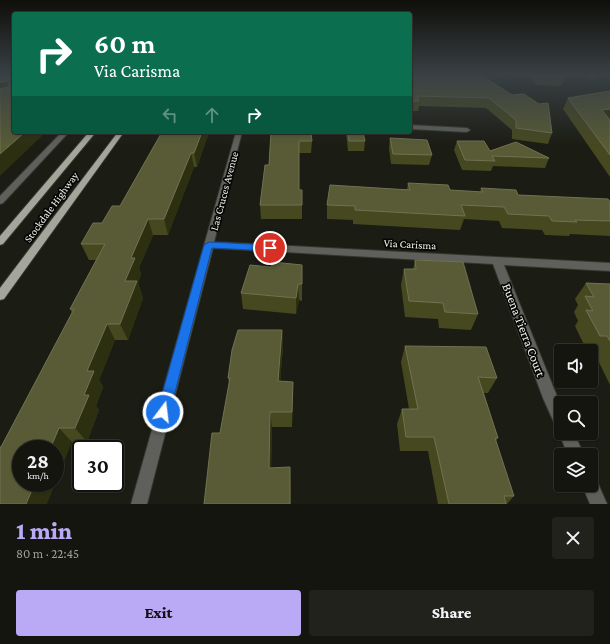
<!DOCTYPE html>
<html lang="en">
<head>
<meta charset="utf-8">
<style>
	body { margin:0; font-family:"Crimson Pro",serif; background:#21221c; color:#f1f3f6; height:100vh; display:flex; flex-direction:column; font-size:15px; white-space:nowrap }
	* { box-sizing:border-box; margin:0 }
	p { font-size:13px; color:#9d9f9e }
	.icon { flex:none; width:22px; height:22px; fill:none; stroke:currentColor; stroke-width:2; stroke-linecap:round; stroke-linejoin:round }
	.map { position:relative; height:504px; overflow:hidden }
	.side { display:flex; flex-direction:column; background:#14150e; flex:1 }
	.side>* { flex:none }
	.banner { position:absolute; left:12px; top:12px; width:400px; height:122px; border-radius:4px; box-shadow:0 1px 3px #0004,0 0 0 1px #33342e; background:#0b6e4f; color:#fff; overflow:hidden }
	.controls { position:absolute; left:554px; top:344px; display:grid; gap:8px }
	.controls a { display:grid; place-items:center; width:44px; height:44px; border-radius:4px; background:#14150e; box-shadow:0 1px 3px #0004,0 0 0 1px #33342e; font-size:20px }
	.speed { position:absolute; left:12px; top:440px; display:flex; gap:8px; font-size:20px; font-weight:700; text-align:center }
	.speed>* { display:grid; place-content:center; width:52px; height:52px; border-radius:50%; background:#14150e; box-shadow:0 1px 3px #0004,0 0 0 1px #33342e; line-height:1 }
	.speed small { font-size:10px; font-weight:400 }
	.speed .limit { border:2px solid #111; border-radius:6px; background:#fff; color:#111 }
	.pin { position:absolute; display:grid; place-items:center; width:34px; height:34px; color:#fff; margin:-17px; border:2px solid #fff; border-radius:50%; box-shadow:0 1px 4px #0007 }
	.me { position:absolute; width:44px; margin:-22px; rotate:15deg; stroke-linejoin:round; filter:drop-shadow(0 0 3px #0008) }
	.turn { display:flex; align-items:center; gap:14px; height:84px; padding:0 16px; font-size:18px }
	.turn .icon { width:52px; height:52px; stroke-width:2.5 }
	.turn b { display:block; font-size:28px; line-height:34px }
	.lanes { display:flex; align-items:center; height:38px; padding:0 16px; background:#0003; justify-content:center; gap:20px; direction:ltr }
	.lanes .off { opacity:.35 }
	.round { display:grid; place-items:center; flex:none; width:42px; height:42px; border-radius:4px; background:#21221c }
	.headline { display:flex; align-items:center; justify-content:space-between; height:68px; padding:0 16px }
	h1 { font-size:24px; font-weight:800; line-height:30px; color:#baaaf6 }
	.cta { display:flex; gap:8px; margin-top:auto; padding:8px 16px }
	.cta a { flex:1; height:46px; border-radius:4px; background:#baaaf6; color:#111; font-size:16px; font-weight:800; line-height:46px; text-align:center }
	.cta a+a { background:#21221c; color:#f1f3f6 }
	.map>svg:first-child { display:block }
	.lines { fill:none; stroke-linecap:round; stroke-linejoin:round }
	.street-casing { stroke:#35362d; stroke-width:2 }
	.primary-casing { stroke:#35362d; stroke-width:2 }
	.street { fill:#5f605b; fill-rule:evenodd }
	.primary { fill:#a4a69c; fill-rule:evenodd }
	.wall { fill:#46491f }
	.shaded-wall { fill:#2d2f11 }
	.building { fill:#585b35; stroke:#707252 }
	.route { fill:#1a73e8; stroke:#114b97 }
	.labels { text-anchor:middle; dominant-baseline:central; stroke-width:3.5; stroke-linejoin:round; paint-order:stroke }
	.street-label { font-size:11px; fill:#f0f1eb; stroke:#060704 }
	.near-street-label { font-size:13px; fill:#f0f1eb; stroke:#060704 }
</style>
</head>
<body>
<div class="map">
<svg width="610" height="504" viewBox="0 0 610 504">
	<rect width="100%" height="100%" fill="#1b1c13"/>
	<g class="lines">
		<defs>
			<path id="street" d="M589,75H595L596,77L591,78Z
				M410,125L467,128L470,130L467,132L410,129Z
				M62,132H69L3,203L0,204V196Z
				M236,132H242L214,242L610,263V271L504,265L561,406V433H574L584,455H568L559,433L560,429L556,427L543,398L493,264L213,248L147,504H131Z
				M591,477L596,479L607,504H590L582,485H591Z"/>
			<path id="primary" d="M89,132H96L3,244L0,245V236Z
				M118,132H124L4,299L0,300V288Z"/>
		</defs>
		<use href="#street" class="street-casing"/>
		<use href="#primary" class="primary-casing"/>
		<use href="#street" class="street"/>
		<use href="#primary" class="primary"/>
	</g>
	<path class="wall" d="M410,75H481L552,133L548,144L512,139V130L486,108L419,106L418,111H410Z
		M527,75H563L564,78L561,86L537,85Z
		M610,91V119H609L610,120V177L563,109L568,98Z
		M162,132H209L197,167H194L168,235H153L139,268L141,274L138,283L143,298L128,340H115L99,380L103,387L96,406L99,410L87,442H72L1,447L72,313L70,309L96,260H89L81,244L120,206Z
		M271,132L312,141L311,153H299V190H302V219H261L260,205L269,165Z
		M346,132H363L365,141L364,151H348Z
		M390,138L432,155L429,165L391,164L389,148Z
		M457,141L490,151L549,158L545,168L493,166L491,171L462,170L454,150Z
		M408,183L450,190L480,192L481,188L518,195L610,202V236L570,234L569,236L545,235L542,230L502,228L499,221L464,219L460,230L353,224V220L327,219V205L407,189Z
		M415,260L478,314L471,330L439,328L438,319L405,317L401,285L404,269H413Z
		M302,265V301L299,300L296,314L243,309L241,293L271,267Z
		M586,283L610,284V385L594,352H591V351H587L575,326L578,321L574,312L578,305L575,299Z
		M282,330L283,346L280,382H293V397L292,427H272L271,468L290,467L291,504H204L220,433L229,383L228,378Z
		M405,346L497,378L488,393H484L498,438L496,441L514,496L507,504H438L428,451H400L397,424L402,409H409L401,362Z"/>
	<path class="shaded-wall" d="M8,81L14,93L0,96V82Z
		M610,109V119L596,121L602,110Z
		M25,132H46L0,176V154Z
		M202,132H209L197,167L194,153Z
		M191,153L194,167L168,235L164,219Z
		M148,219L153,235L139,268L141,274L138,283L143,298L128,340L120,324L125,281L131,258Z
		M298,284L299,300L296,314V298Z
		M107,324L115,340L99,380L103,387L96,406L99,410L87,442L75,428L84,395L87,371Z
		M282,330L283,346L279,397L278,381Z
		M293,382V397L292,427V412Z
		M270,412L272,427L271,481L269,468Z
		M59,428L72,442L47,504H26L35,483H55V449H50Z
		M290,467V480L291,504H290Z"/>
	<path class="building" d="M0,75H14V132H25L0,154V89L8,87L10,82L8,81L0,82Z
		M410,75H481L512,95L524,94L539,104L548,103L552,133L516,128V120L489,98L417,96L419,101H410Z
		M538,75H563L564,78L540,77Z
		M610,91V109L602,110L610,120V155L568,98Z
		M162,132H202L194,153H191L164,219H148L131,258H135L125,281H137L120,324H107L87,371H94L84,395H89L75,428H59L50,449H21V483H35L26,504H0V447H1L74,309H70L105,244H81L93,223H102L112,206H120Z
		M271,132H311L312,141H299V190H302V205H260L265,165H269Z
		M348,132H363L365,141H349Z
		M390,138L427,140L432,155L393,154Z
		M457,141H484L490,151L516,142L549,158L492,156L495,161L465,160Z
		M408,183L448,185L450,190L483,192L481,188L516,190L518,195L608,199L610,202V221L575,220L577,222L552,221L549,216L508,214L504,207L461,205L465,216L355,210V206L327,205L330,185L410,190Z
		M415,260L463,262L478,314L445,312L443,303L409,301L404,269H416Z
		M273,262L302,265V284H298L296,298L241,293L250,265L271,267Z
		M586,283L610,284V341L607,336H600L586,310L593,311L585,296L594,297Z
		M238,330H282L278,381L293,382L292,412H270L269,468L290,467V504H204L212,433H220L230,378H228L232,350Z
		M405,346L486,347L497,378L478,377L498,438H495L514,496H504L506,504H449L434,437H406L402,409H418Z"/>
	<linearGradient id="sky" x2="0" y2="1"><stop stop-color="#0f0f0a"/><stop offset="0.51" stop-color="#394044"/><stop offset="1" stop-color="#394044" stop-opacity="0"/></linearGradient>
	<rect width="610" height="146" fill="url(#sky)"/>
	<path class="route" d="M209,242L270,245L274,248L270,251L212,248L170,412L168,417L163,419L159,417L157,412L204,245Z"/>
	<g class="labels">
		<g class="street-label">
			<text transform="translate(224 191) rotate(-75)">Las Cruces Avenue</text>
			<text transform="translate(51 207) rotate(-54)">Stockdale Highway</text>
			<text transform="translate(410 244) rotate(3)">Via Carisma</text>
		</g>
		<g class="near-street-label">
			<text transform="translate(524 330) rotate(69)">Buena Tierra Court</text>
		</g>
	</g>
</svg>
<div class="controls">
<a><svg class="icon" aria-label="sound" viewBox="0 0 24 24"><path d="M4 9h4l5-4v14l-5-4H4zM17 9q2 3 0 6"/></svg></a>
<a><svg class="icon" aria-label="search" viewBox="0 0 24 24"><circle cx="10" cy="10" r="6"/><path d="M15 15l6 6"/></svg></a>
<a><svg class="icon" aria-label="layers" viewBox="0 0 24 24"><path d="M12 4l9 5-9 5-9-5zM3 14l9 5 9-5"/></svg></a>
</div>
<div class="speed"><div>28<small>km/h</small></div><div class="limit">30</div></div>
<div class="pin" style="left:270px;top:248px;background:#d93025"><svg class="icon" aria-label="arrive" viewBox="0 0 24 24"><path d="M6 21V4h12l-3 4 3 4H6"/></svg></div>
<svg class="me" style="left:163px;top:412px" viewBox="-20 -20 40 40"><circle r="17" fill="#1a73e8" stroke="#fff" stroke-width="3"/><path d="M0-11L8 9 0 5-8 9z" fill="#fff"/></svg>
<div class="banner">
<div class="turn"><svg class="icon" aria-label="right" viewBox="0 0 24 24"><path d="M7 20v-9h11M14 6l5 5-5 5"/></svg><div><b>60 m</b>Via Carisma</div></div>
<div class="lanes"><svg class="icon off" aria-label="left" viewBox="0 0 24 24"><path d="M17 20v-9H6M10 6l-5 5 5 5"/></svg><svg class="icon off" aria-label="ahead" viewBox="0 0 24 24"><path d="M12 20V5M6 11l6-6 6 6"/></svg><svg class="icon" aria-label="right" viewBox="0 0 24 24"><path d="M7 20v-9h11M14 6l5 5-5 5"/></svg></div>
</div>
</div>
<section class="side">
<div class="headline"><div><h1>1 min</h1><p>80 m · 22:45</p></div><a class="round"><svg class="icon" aria-label="close" viewBox="0 0 24 24"><path d="M6 6l12 12M18 6L6 18"/></svg></a></div>
<div class="cta"><a>Exit</a><a>Share</a></div>
</section>
</body>
</html>
